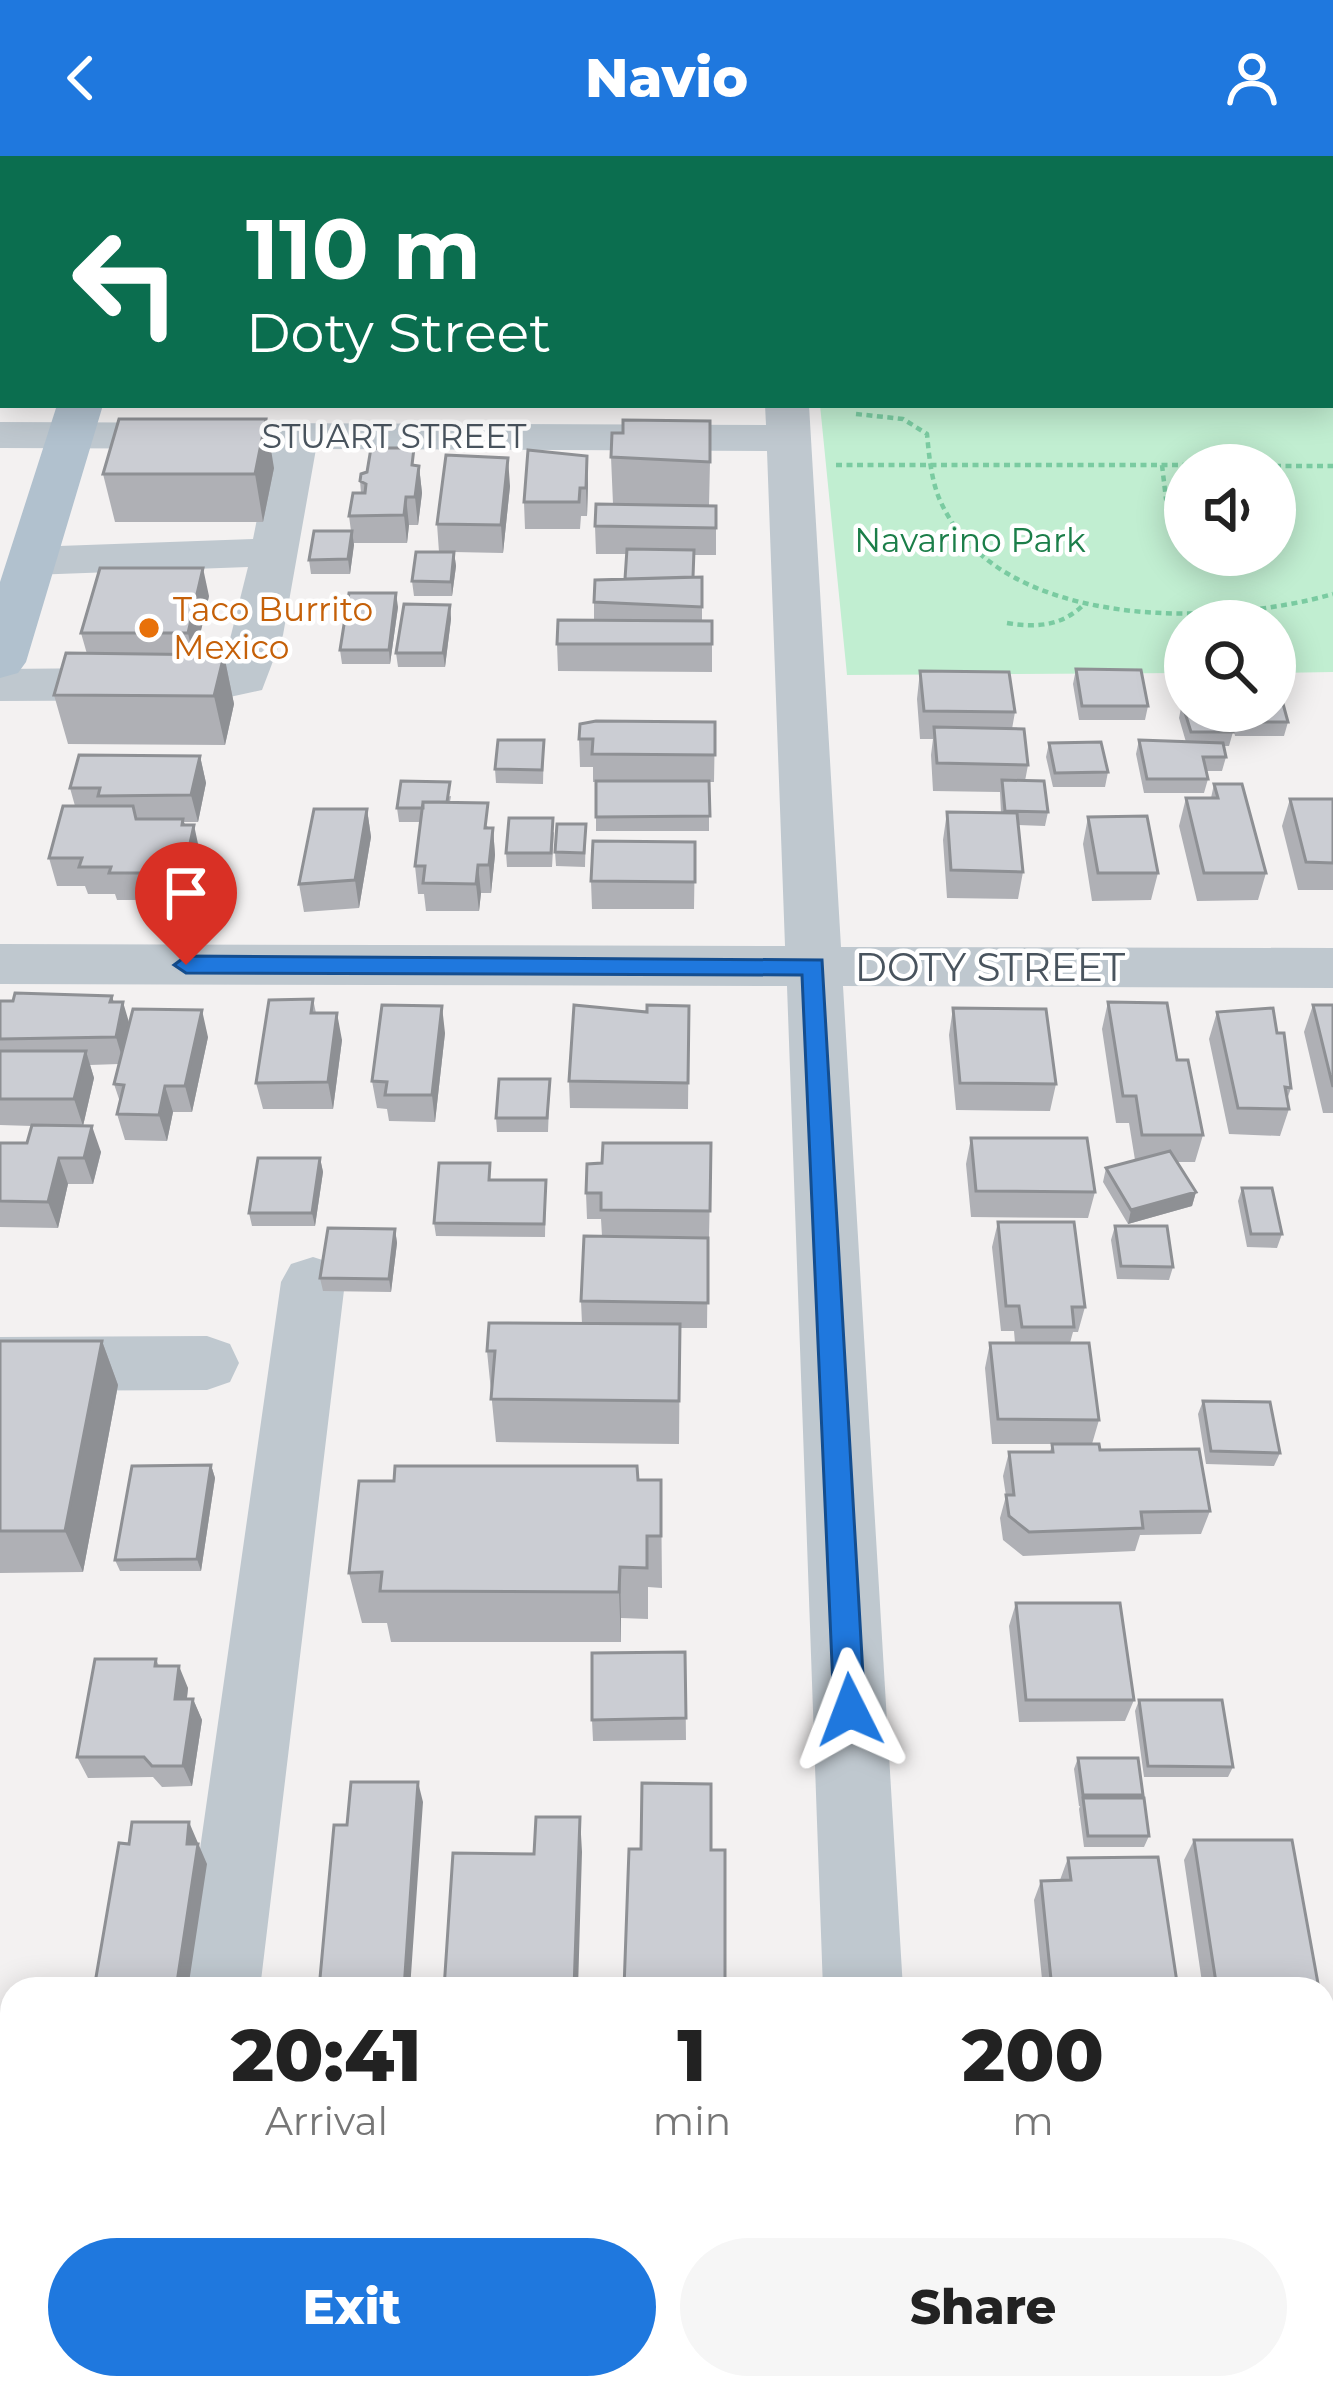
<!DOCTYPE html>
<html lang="en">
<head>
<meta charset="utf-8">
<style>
	body { margin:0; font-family:Montserrat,sans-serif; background:#f6f6f6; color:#222; height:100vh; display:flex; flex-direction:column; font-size:45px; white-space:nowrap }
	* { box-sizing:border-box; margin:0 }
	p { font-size:39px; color:#767676 }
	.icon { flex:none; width:66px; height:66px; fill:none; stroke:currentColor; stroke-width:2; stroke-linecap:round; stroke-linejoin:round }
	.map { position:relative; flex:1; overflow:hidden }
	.side { position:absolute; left:0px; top:1821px; width:1335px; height:423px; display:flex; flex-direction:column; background:#fff; border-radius:36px 36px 0 0; box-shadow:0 6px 30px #0003 }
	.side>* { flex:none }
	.top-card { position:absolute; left:0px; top:0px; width:1335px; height:252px; box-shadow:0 6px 30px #0003; background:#0b6e4f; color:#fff; overflow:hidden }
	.controls { position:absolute; left:1164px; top:288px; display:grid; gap:24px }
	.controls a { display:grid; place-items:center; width:132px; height:132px; border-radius:50%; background:#fff; box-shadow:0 6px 30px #0003; font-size:60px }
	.pin { position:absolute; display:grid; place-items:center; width:102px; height:102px; color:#fff; margin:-123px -51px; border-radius:50% 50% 50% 0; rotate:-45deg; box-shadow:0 0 12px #0007 }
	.pin .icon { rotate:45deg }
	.me { position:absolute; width:132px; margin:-66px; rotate:357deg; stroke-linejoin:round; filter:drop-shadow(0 0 9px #0008) }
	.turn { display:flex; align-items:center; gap:42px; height:252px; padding:0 48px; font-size:54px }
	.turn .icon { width:156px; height:156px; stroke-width:2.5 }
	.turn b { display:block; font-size:84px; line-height:102px }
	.eta { display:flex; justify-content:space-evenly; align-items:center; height:204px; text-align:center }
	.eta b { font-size:72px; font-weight:800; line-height:84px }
	.action { display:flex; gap:24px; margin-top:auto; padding:24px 48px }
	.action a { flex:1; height:138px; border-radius:72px; background:#1f78de; color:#fff; font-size:48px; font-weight:800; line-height:138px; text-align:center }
	.action a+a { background:#f6f6f6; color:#222 }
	header { display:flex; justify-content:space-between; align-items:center; height:156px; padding:0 48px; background:#1f78de; color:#fff; font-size:54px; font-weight:800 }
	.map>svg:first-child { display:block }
	.green { fill:#c1eed1; fill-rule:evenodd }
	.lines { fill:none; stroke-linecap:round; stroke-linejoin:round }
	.path { stroke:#7acba1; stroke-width:4.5; stroke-dasharray:6 4.5; stroke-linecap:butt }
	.minor { fill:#bfc8cf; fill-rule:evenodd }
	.major { fill:#b1c1ce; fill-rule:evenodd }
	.wall { fill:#afb0b5 }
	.shaded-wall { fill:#8e9094 }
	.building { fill:#cbcdd3; stroke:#8e9094; stroke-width:3 }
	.route { fill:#1f78de; stroke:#144e90; stroke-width:3 }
	.food-dot { fill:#e8710a; stroke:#fff; stroke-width:4.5 }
	.labels { text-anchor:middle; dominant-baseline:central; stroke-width:9; stroke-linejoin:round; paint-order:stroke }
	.far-street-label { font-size:33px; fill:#49545e; stroke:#fff }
	.far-park-label { font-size:33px; fill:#1b7e49; stroke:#fff }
	.far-food-label { font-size:33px; fill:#c56008; stroke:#fff; text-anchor:start }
	.street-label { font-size:39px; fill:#49545e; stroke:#fff }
</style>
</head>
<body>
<header><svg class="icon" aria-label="back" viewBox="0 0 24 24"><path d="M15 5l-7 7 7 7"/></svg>Navio<svg class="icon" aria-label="person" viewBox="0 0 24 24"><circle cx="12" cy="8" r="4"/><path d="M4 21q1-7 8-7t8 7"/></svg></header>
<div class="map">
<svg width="1333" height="2242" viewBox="0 0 1333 2242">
	<rect width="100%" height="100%" fill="#f3f1f1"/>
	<path class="green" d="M1333,101V516L1275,517V465H1185V517L847,519L820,249H1332ZM1185,309H1275V399H1185Z"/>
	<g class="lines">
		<path class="path" d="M856,258L903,263L927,278C929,299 931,322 939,342C996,476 1218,471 1333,438
			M836,309H1201
			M1162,309L1166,343L1185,363
			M1275,310H1333
			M1007,467C1038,472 1064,470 1086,446"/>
		<path class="minor" d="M755,0H793V3H755Z
			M765,249H809L841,791L1333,792V832L843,830L903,1833H823L787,830L0,828V788L785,790L767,295L316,293L283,479L262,534L216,544L0,545V513L223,511L248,411L31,419L14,415L8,405L14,395L31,391L253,383L271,293L0,292V266L766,269Z
			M313,1101L335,1108L345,1126L260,1833H180L281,1126L291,1108Z
			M207,1180L230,1188L239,1207L230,1226L207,1234L0,1235V1181Z
			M0,1900H12V1982H0Z
			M1323,1963H1333V2045H1323Z
			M0,2020H12V2104H0Z
			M122,2232H210L209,2242H121Z
			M839,2232H927V2242H839Z"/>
		<path class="major" d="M140,0H180L139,3Z
			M57,249H103L26,506L18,517L0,522V426Z"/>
	</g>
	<path class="wall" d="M0,0H27L28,3H3V32H0Z
		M0,84H3V179H0Z
		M611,301L710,306L709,349L716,350V399H694L693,421H702V465H712V516L558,515L557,488L594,464V446L625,423L626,398H596L595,370L613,348Z
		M415,310H419L422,337L418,369H409L407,387H354L350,418H311L309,404L351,375L349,360L361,337L360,325Z
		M274,312L263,366H115L103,318Z
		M588,327L587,360H581L580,373H525L524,346Z
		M510,330L503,397L454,396L456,410L452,440H414L412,425L439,396L437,368Z
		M209,440L195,498L224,499L234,548L225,589L68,588L54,539L87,498L81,477Z
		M450,449L451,463L445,511H398L396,497Z
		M398,451L390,508H342L340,494Z
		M1076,513L1148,550L1145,564H1079L1073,528Z
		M920,515L1015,556L1012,573L1028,609L1025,625L1048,656L1045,670L1018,669L1023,716L1018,743L947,742L943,684L947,656L1001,657L1000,636L933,635L931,599L933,583H920L917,543Z
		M1182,547L1233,576L1229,590H1224L1226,601L1222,615H1206L1208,623L1204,637H1144L1136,598L1139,584L1186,586L1179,562Z
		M1230,555H1275L1288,566L1284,580H1235Z
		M715,566L714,626H709V675H596V626H593V611H580L579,583Z
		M544,584L543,628L496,627L495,613Z
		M1049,587L1108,616L1105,631H1053L1046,601Z
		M200,600L206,627L198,666H184L200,697L194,729L168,735L167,744H117L115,738H88L85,730H57L49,702L75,650L70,632Z
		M1214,628L1266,717L1258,744L1197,745L1179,670L1186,642H1211Z
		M451,640L450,646L490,672H493L495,699L491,737H481L479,755H426L424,738H418L415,710L421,666H399L397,652Z
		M1290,643H1333V734H1298L1282,670Z
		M367,653L371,681L359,752L304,756L299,728Z
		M1088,661L1158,717L1151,744L1092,745L1083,688Z
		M586,668L585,711L556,710L555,696Z
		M554,676L552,711H507L506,697Z
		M695,686L694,753H592L591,725Z
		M112,840L113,846L129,867L208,881L192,956H173L167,985L125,984L117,958L120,946L114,928L119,908L90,909L94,922L83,970L101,996L93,1028H68L58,1072L0,1071V987H27L32,970L0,969V845Z
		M313,843L316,857L342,884L333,953H263L256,927Z
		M1108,846L1177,904L1203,979L1195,1006H1177L1196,1036L1192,1050L1128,1068L1103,1026L1106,1012L1135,1004L1129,967H1116L1102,873Z
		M1313,849H1333V957H1323L1304,876Z
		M689,850L688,953L570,952L569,925L647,856Z
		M953,852L1056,928L1050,955L956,954L949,879Z
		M1217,856L1277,877L1291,932L1287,944L1289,953L1280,980L1229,978L1209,883Z
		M445,877L435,966L389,965L387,953L377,952L372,925Z
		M550,923L548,976H497L496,962Z
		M971,982L1095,1036L1088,1062L971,1061L966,1008Z
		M711,987L709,1081L602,1080L601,1063H587L586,1037Z
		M320,1002L323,1016L315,1070H252L249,1057Z
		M546,1024L545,1081L436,1080L434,1067Z
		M1242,1032L1282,1078L1277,1092L1247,1091L1238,1045Z
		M998,1066L1085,1151L1078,1176H1073L1070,1187L1099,1264L1092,1288L1210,1355L1201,1378L1140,1379L1135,1395L1023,1400L1003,1384L1000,1362L1006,1340L1003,1320L1009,1296H1050L1052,1288H1064H992L985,1212L990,1187H1015L1014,1175H1001L992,1091Z
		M1115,1070L1173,1111L1169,1124L1117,1123L1111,1084Z
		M395,1073L397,1087L391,1136L323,1135L320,1122Z
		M708,1082L707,1172H680L679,1288L496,1286L487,1195L582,1168L581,1145Z
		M0,1185H102L118,1229L83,1416L0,1417Z
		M1203,1245L1280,1297L1274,1310L1206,1308L1198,1258Z
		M211,1309L215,1322L201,1415H120L115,1404Z
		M638,1324H661L662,1432L648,1431V1463L621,1462V1486H391L387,1467H362L349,1417Z
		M1016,1447L1134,1544L1125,1565L1019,1566L1009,1470Z
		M685,1496L686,1584L593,1585L592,1564Z
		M156,1503L159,1510L188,1532L187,1543H193L202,1564L192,1630L162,1631L153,1621L88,1622L77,1601Z
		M1139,1544L1233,1611L1228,1621H1144L1135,1555Z
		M1078,1602L1143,1639L1142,1642L1149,1680L1144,1691H1084L1079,1653L1080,1650H1079L1074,1613Z
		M1194,1684L1319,1833H1203L1184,1704Z
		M1068,1702L1178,1833H1043L1034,1744L1041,1725L1060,1724Z
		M174,2232H375L374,2242H184Z
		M1088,2232H1219L1221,2242H1089Z"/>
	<path class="shaded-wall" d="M0,42L3,54L0,67Z
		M3,138V173L0,161V145Z
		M266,263L274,312L263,366L255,318Z
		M587,300L588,327L587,360L586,332Z
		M508,302L510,330L503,397L501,369Z
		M419,310L422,337L418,369L415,341Z
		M406,341L409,369L407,387L404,359Z
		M352,375L354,389L350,418L348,403Z
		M454,396L456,410L452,440L451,426Z
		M203,412L209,440L194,505L188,477Z
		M396,437L398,451L390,508L389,494Z
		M450,449L451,463L445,511L443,497Z
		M224,499L234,548L225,589L214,540Z
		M200,600L206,627L198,666L191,639Z
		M367,653L371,681L359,752L355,724Z
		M183,663L190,689L194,669L200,697L194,729L168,735L167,744L160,717L161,708Z
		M493,672L495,699L491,737L489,709Z
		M478,709L481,737L479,755L476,728Z
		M112,840L119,865L123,846L131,873L124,908L116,881L110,846Z
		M442,850L445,877L435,966L432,939Z
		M202,854L208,881L192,956L185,930Z
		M337,857L342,884L333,953L328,926Z
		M86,895L94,922L83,970L74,943Z
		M165,930L173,956L167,985L159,959Z
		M92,970L101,996L93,1028L84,1002Z
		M59,1002L68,1028L58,1072L48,1046Z
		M320,1002L323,1016L315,1070L312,1057Z
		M1196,1036L1192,1050L1128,1068L1131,1054Z
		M395,1073L397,1087L391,1136L389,1123Z
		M102,1185L118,1229L83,1416L65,1375Z
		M211,1309L215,1322L201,1415L197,1403Z
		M620,1411L621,1462V1486L619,1436Z
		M179,1510L188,1532L184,1565L175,1543Z
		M193,1543L202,1564L192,1630L183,1610Z
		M418,1626L423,1646L410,1833H404Z
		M580,1661L582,1696L578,1833H574Z
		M189,1666L207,1708L188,1833H176Z
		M362,2232H375L374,2242H361Z
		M488,2232H496L495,2242H488Z"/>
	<path class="building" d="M0,0H19L18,3H3V5H0Z
		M241,0H292L291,3H240Z
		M318,0H355L354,3H318Z
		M476,0H511L510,3H476Z
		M580,0H690V3H580Z
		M875,0H969V3H876Z
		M1193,0H1220L1219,3H1194Z
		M1220,0H1329L1330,3H1221Z
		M0,84H3V104H0Z
		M0,123H3V138L0,145Z
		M119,263H266L255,318H103Z
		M623,264L710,265V306L611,301L612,277H623Z
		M371,292H414L412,309L419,310L415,341H406L404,359L349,360L353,337H365L366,328L360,325L361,318L367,316Z
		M528,294L587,300L586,332H580L579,346H524Z
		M446,299L508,302L501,369L437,368Z
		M596,348L716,350V372L595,370Z
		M314,375H352L348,403L309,404Z
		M627,393L694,394L693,421L625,423Z
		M416,396H454L451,426L412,425Z
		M100,412H203L188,477H81Z
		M702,421V451L594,446L595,424Z
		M349,437H396L389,494H340Z
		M404,448L450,449L443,497H396Z
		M558,464L712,465V488H557Z
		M66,497L224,499L214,540L54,539Z
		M1076,513L1141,514L1148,550H1082Z
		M920,515L1009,516L1015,556L924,555Z
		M1275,544H1282L1288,566H1238L1236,555H1275Z
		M1182,547H1185V555H1227L1233,576H1191Z
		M596,565L715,566V599L592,598L593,583H579L580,568Z
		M934,571L1024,573L1028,609L937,607Z
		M498,584H544L542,614L495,613Z
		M1139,584L1223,587L1226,601H1203L1208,623H1147Z
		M1101,586L1108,616L1055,617L1049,587Z
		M79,599L200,600L191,639L98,640L100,632H70Z
		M1002,624L1044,625L1048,656L1005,655Z
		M401,625L450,626L447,646H423V652H397Z
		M596,625H709L710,660L596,661Z
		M1214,628H1242L1266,717H1204L1186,642H1218Z
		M1290,643H1333V707L1306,706Z
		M423,646L488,647L485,672H493L489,709H478L476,728L423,727L425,710H415Z
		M63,650H133L136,663H183L182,669H194L187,701L161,708L160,717H109L111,711H79L82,702H49Z
		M314,653H367L355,724L299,728Z
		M947,656L1017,657L1023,716L951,714Z
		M1147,660L1158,717H1098L1088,661Z
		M509,662H553L551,697H506Z
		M557,668H586L584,697L555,696Z
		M593,685L695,686V726L591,725Z
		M15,837L112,840L110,846H123L116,881L0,883V845H13Z
		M313,843L311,857H337L328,926L256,927L269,844Z
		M1108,846L1167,847L1177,904H1188L1203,979H1142L1136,940H1123Z
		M382,849L442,850L432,939H385L387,926L372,925Z
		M574,849L647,856V849L689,850L688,927L569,925Z
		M1313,849H1333V931Z
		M953,852L1046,853L1056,928L960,927Z
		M1273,852L1277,877H1284L1291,932L1285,931L1289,953L1238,952L1217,856Z
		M133,853L202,854L185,930H165L159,959L117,958L124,929L114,928Z
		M0,895H86L74,943H0Z
		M499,923H550L547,962H496Z
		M32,969L92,970L84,1002H59L48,1046L0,1045V987H27Z
		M971,982H1087L1095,1036L976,1035Z
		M603,987H711L710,1055L601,1054V1037H586L587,1008L602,1007Z
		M1170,995L1196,1036L1131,1054L1106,1012Z
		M258,1002H320L312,1057H249Z
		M439,1007H490L489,1024H546L544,1068L434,1067Z
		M1242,1032H1272L1282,1078H1251Z
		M998,1066H1074L1085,1151H1072L1074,1171H1022L1019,1150H1006Z
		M1115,1070H1167L1173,1111L1121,1110Z
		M328,1072L395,1073L389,1123L320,1122Z
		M584,1080L708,1082V1147L581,1145Z
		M489,1167L680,1168L679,1245L491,1243L495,1195H487Z
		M0,1185H102L65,1375H0Z
		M990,1187H1089L1099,1264L998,1263Z
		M1203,1245L1270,1246L1280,1297L1211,1295Z
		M1052,1288H1099L1100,1294L1199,1293L1210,1355L1141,1356L1143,1372L1029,1376L1009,1360L1006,1339H1014L1009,1296H1053Z
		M211,1309L197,1403L115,1404L132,1310Z
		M395,1310H637L638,1324H661V1380H647V1412L620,1411L619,1436L380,1435L382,1416L349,1417L359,1325H394Z
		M1016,1447H1120L1134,1544H1026Z
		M685,1496L686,1562L592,1564V1497Z
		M95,1503H156L155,1510H179L175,1543H193L183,1610H152L144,1601H77Z
		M1139,1544H1222L1233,1611L1148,1610Z
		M1078,1602H1138L1143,1639H1083Z
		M351,1626H418L404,1833H319L334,1669H347Z
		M642,1627L711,1628V1694H725V1833H624L629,1693H641Z
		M1083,1642H1144L1149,1680H1088Z
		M536,1661H580L574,1833H444L453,1697L534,1698Z
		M132,1666H189L187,1688H198L176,1833H94L119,1687L129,1688Z
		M1194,1684H1292L1319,1833H1217Z
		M1158,1701L1178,1833H1052L1041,1725L1071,1724L1068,1702Z
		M239,2232H362L361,2242H238Z
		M390,2232H488V2242H389Z
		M1099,2232H1219L1221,2242H1100Z"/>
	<path class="route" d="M186,800L822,804L865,1554L861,1565L850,1569L838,1565L834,1554L802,819L186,817L174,809Z"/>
	<circle class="food-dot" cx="149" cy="472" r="12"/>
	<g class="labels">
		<g class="far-street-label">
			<text x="394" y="280">STUART STREET</text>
		</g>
		<g class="far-park-label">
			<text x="970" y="384">Navarino Park</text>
		</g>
		<g class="far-food-label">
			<text x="173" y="453">Taco Burrito<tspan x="173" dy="38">Mexico</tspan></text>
		</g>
		<g class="street-label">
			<text x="990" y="811">DOTY STREET</text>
		</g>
	</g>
</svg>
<div class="controls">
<a><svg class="icon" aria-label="sound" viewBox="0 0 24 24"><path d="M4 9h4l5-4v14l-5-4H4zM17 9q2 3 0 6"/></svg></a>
<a><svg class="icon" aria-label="search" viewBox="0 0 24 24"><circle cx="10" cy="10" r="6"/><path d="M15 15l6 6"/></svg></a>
</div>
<div class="pin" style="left:186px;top:809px;background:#d93025"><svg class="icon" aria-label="arrive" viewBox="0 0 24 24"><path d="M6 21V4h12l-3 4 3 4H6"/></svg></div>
<svg class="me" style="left:850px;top:1554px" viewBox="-20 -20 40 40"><path d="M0-17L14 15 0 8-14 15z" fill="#1f78de" stroke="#fff" stroke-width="4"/></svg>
<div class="top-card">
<div class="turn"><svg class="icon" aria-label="left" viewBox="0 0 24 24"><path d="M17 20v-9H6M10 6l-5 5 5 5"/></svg><div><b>110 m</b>Doty Street</div></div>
</div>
<section class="side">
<div class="eta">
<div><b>20:41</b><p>Arrival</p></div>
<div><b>1</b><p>min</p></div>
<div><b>200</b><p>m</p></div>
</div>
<div class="action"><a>Exit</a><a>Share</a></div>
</section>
</div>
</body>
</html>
